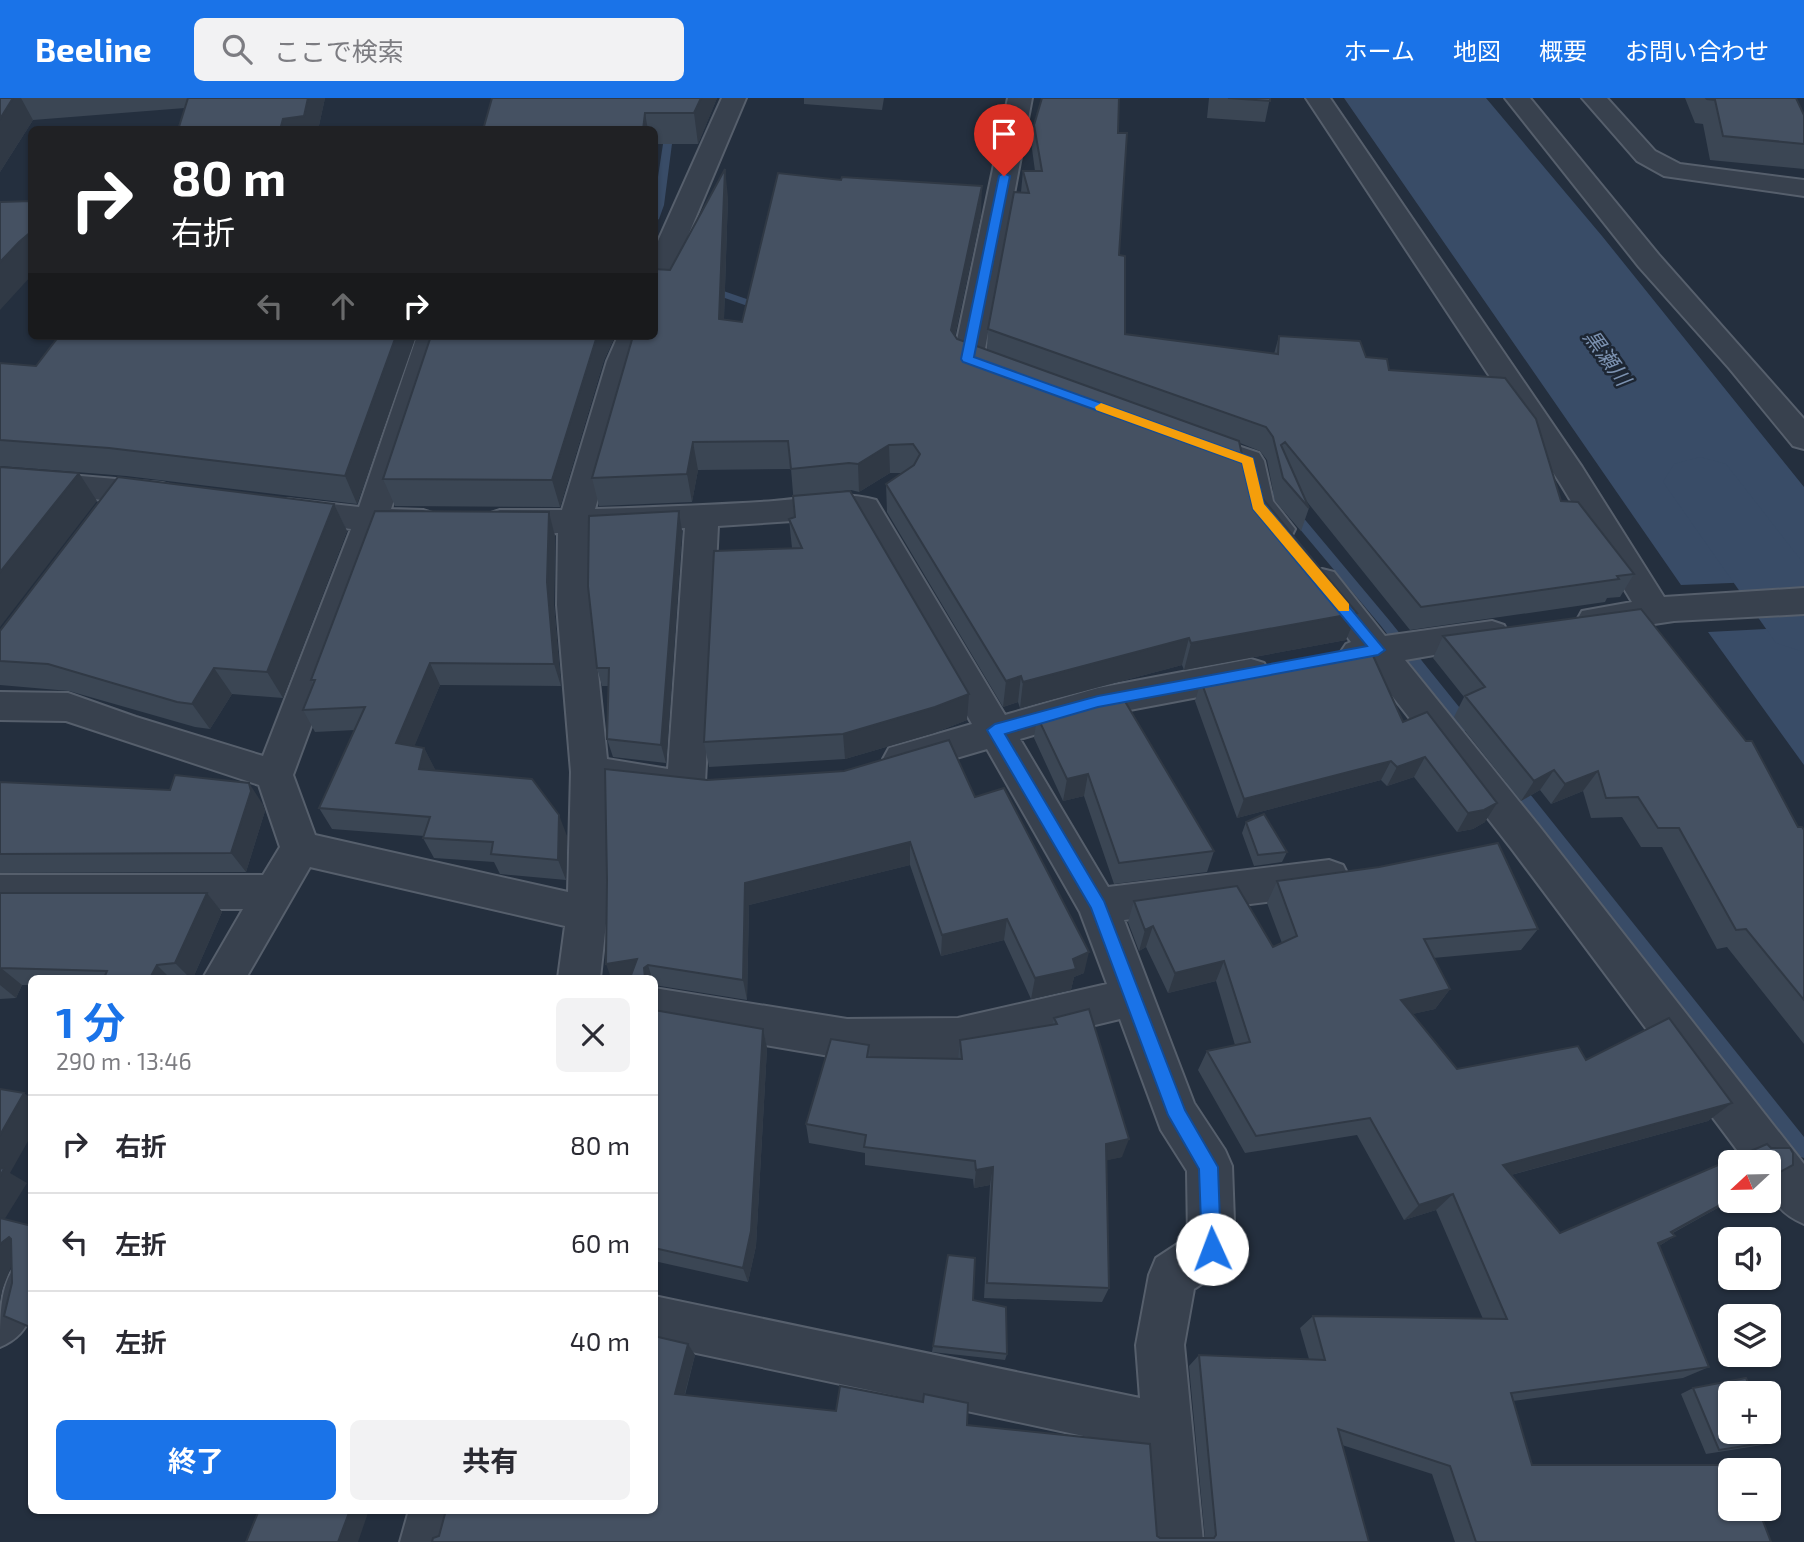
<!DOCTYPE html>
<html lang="ja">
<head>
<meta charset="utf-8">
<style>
	body { margin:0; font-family:"Exo 2","Noto Sans JP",sans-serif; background:#f2f2f3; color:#2b2b33; height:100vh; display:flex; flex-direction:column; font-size:26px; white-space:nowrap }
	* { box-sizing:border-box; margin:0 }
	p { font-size:23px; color:#7c7c81 }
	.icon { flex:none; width:38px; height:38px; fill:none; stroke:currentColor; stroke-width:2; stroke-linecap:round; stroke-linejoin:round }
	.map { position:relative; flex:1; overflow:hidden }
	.sheet { position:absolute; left:28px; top:877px; width:630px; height:539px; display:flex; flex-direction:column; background:#fff; border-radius:10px; box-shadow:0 2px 5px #0004 }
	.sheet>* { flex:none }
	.guide { position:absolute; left:28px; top:28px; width:630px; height:214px; border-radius:10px; box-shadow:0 2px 5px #0004; background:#202124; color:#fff; overflow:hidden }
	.needle { width:46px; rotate:248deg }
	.controls { position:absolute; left:1718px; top:1052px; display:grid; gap:14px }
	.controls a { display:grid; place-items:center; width:63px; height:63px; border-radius:10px; background:#fff; box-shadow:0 2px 5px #0004; font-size:35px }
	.pin { position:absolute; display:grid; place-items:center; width:60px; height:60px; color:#fff; margin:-72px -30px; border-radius:50% 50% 50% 0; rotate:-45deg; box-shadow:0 0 7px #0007 }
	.pin .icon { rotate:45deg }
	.me { position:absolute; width:77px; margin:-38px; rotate:358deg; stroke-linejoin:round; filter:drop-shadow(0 0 5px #0008) }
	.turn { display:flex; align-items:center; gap:24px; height:147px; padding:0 28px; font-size:32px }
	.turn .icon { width:91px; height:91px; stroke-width:2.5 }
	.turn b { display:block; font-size:49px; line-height:60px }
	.lanes { display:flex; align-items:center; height:66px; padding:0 28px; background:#0003; justify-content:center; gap:35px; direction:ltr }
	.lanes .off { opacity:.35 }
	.round { display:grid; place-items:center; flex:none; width:74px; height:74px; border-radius:10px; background:#f2f2f3 }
	.overview { display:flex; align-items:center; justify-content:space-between; height:119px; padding:0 28px }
	h1 { font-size:42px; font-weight:700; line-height:52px; color:#1a73e8 }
	.cta { display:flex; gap:14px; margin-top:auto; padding:14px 28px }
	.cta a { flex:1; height:80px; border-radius:10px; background:#1a73e8; color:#fff; font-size:28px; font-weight:700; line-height:80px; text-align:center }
	.cta a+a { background:#f2f2f3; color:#2b2b33 }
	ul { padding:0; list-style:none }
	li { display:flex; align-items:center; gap:21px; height:98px; padding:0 28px; border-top:2px solid #e1e1e2 }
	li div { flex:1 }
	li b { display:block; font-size:26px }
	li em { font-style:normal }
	header { display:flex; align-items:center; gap:42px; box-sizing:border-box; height:98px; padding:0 35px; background:#1a73e8; color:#fff }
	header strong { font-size:33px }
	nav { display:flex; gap:38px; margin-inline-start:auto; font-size:24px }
	.search { width:490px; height:63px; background:#f2f2f3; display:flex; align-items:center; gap:18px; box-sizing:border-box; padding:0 24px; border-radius:10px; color:#7c7c81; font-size:26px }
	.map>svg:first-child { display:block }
	.water { fill:#394c67 }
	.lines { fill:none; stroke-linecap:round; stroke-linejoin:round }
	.stream { fill:#394c67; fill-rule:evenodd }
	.river { fill:#394c67; fill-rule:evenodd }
	.street-casing { stroke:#565f6c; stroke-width:4 }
	.street { fill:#38414e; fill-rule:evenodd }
	.wall { fill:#3b4654 }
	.shaded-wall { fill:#303945 }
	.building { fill:#455162; stroke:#303945; stroke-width:2 }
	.route { fill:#1a73e8; stroke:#114b97; stroke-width:2 }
	.slow { fill:#f59e0b }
	.labels { text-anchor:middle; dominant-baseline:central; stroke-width:5; stroke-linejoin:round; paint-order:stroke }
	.far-water-label { font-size:21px; font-style:italic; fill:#7c92b1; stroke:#1d2633 }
</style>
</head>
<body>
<header>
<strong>Beeline</strong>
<div class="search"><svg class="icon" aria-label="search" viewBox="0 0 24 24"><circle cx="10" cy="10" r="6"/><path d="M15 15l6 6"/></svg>ここで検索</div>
<nav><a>ホーム</a><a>地図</a><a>概要</a><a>お問い合わせ</a></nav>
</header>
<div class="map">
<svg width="1804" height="1444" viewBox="0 0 1804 1444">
	<rect width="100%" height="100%" fill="#242f3e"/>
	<path class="water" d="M1344,0H1486L1602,138L1804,389V482L1681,487Z
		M1804,529V667L1708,534Z"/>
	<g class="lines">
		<path class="stream" d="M670,0H678L664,107L659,121L654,124V105Z
			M709,188L767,208L768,210L763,213L759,212L705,193V189Z
			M1255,385L1286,399L1389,522L1472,625L1474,629L1472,633H1462L1381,528L1278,405L1251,392V386Z
			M1513,679L1518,681L1804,1039V1060L1798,1058L1508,689L1506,685L1508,681Z"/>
		<path class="river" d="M1700,359L1726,366L1804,466V554L1776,545L1663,384L1674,366Z"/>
		<defs>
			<path id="street" d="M722,0H746L668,185L664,191L654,193V152Z
				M1008,0H1032L984,256L1013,266L1017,273L1013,280C996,284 963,275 953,261Z
				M1306,0H1330L1582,369L1664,499L1804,490V516L1674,523L1594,535L1582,531L1577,522L1582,513L1632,504L1560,385Z
				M1505,0H1530L1659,157L1804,321V351L1793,348L1729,270L1639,169Z
				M1582,0H1607L1655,53L1680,66L1804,82V98L1664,78L1637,63Z
				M417,238H447L391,411L423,412L435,416L439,424L435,432L423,436L383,434L293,677L315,737L568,794L571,674L557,507L558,435L500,436L488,432L484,424L488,416L500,412H562L607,263L618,238H648L637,263L595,411C655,409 715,407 774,403C809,400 842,392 876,402L1005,617L1098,590L1251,561L1264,565L1269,575L1264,585L1251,589L1098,618L1020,641L1108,789L1329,762L1343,767L1349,779L1343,791L1329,796L1124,822L1194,1005L1225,1052L1232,1068L1235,1151L1229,1168L1194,1191L1184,1247L1203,1444H1151L1144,1351L654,1246V1198L1140,1300L1136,1247L1149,1177L1156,1160L1188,1139L1187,1073L1161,1032L1120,921L958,960L847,961L654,928V890L847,921L958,920L1107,886L1080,814L987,651L902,676L889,672L883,661L889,650L972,626L854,419L718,428L705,685L699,696L686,700L673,696L670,691L656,697L609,691L607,816L600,880H558L565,828L310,769L246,880H203L243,811H0V777H263L280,749L259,687L66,623L0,622V594L68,595L136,619L263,658L351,431L276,420L271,412L276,404L287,401L359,409ZM685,430L668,671L607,661L591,507V434Z
				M1193,333L1259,355L1264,363L1273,403L1295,431L1291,439C1252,451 1240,398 1234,369L1182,350L1177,343L1182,336Z
				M0,371L162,385L173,388L178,396L173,404L162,407L0,393Z
				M1322,471L1334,474L1385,538L1492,523L1504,527L1509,536L1504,545L1405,562L1539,728L1804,1066V1126C1772,1112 1769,1096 1769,1064H1746L1511,750L1368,567L1358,568L1346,564L1340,555L1346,546L1351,544L1305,483L1310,474Z
				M32,1154C32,1193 43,1231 0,1249C0,1210 0,1171 32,1154Z
				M409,1412H461L452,1444H400Z"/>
		</defs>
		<use href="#street" class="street-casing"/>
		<use href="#street" class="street"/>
	</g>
	<path class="wall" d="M0,0H325L318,32H178L185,10L33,22L0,74Z
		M717,0L698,46H654V32H483Z
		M804,0H884L882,12L804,6Z
		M1209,0H1270L1265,24L1207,20Z
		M1685,0H1796L1804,17V71L1710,62L1703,26L1695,25Z
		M1034,27L1118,35L1119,157L1125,236L1274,256L1279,238L1366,259L1389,272L1561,403L1634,476L1620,499L1607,500L1605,504L1410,532L1304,400L1309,410L1301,433L1275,403L1267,362L1260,353L1240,345L1247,380L1346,542L1184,572L1182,567L1020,610L1018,604L1003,609L887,414L886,386L902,375H890L859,394L851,392L826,395L967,622L934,635L845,661L709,669L704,644L792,450L789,421L795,419L791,371L698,372L692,404L599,408L592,380L670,172L728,99L724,221L742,224L981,116L955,238L957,241L987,252L988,231L1021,94L1023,73H1035L1032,51Z
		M416,238L357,406L126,378L0,368V265L36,268Z
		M431,238H615L604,262L560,409L395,408L383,381Z
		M334,406L347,433L283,600L232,596L210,631L195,629L69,593L0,587V533Z
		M679,413L682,433L666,665L613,659L607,641L609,588H602L597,570Z
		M549,414L555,438L554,507L561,588L440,587L414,648L424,650L435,672L567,738L566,782L500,776L494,764L434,760L423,740L424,738L332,731L319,710L355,632L315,634L303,612L313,586L311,582Z
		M1443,538L1804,732V946L1727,849L1717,851L1662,749H1641L1622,719L1591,720L1583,693L1551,706L1540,692L1521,703L1454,619L1464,599L1433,560Z
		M1201,583L1403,624L1485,724L1473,731L1457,734L1414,679L1387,688L1381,682L1237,720L1195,603Z
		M1037,618L1214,753L1207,774L1114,786L1084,698L1063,703L1034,640Z
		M707,682L975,699L1084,875L1074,879L1071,892L1031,901L1004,842L941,858L910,767L749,807L747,902L654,887V880H611Z
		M0,684L262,705L265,713L246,774L0,775Z
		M1246,724L1287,754L1282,764L1254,768L1242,735Z
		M1498,745L1538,831L1521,852L1433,860L1450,891L1435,911L1412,916L1457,971L1578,948L1586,962L1669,920L1732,1005L1708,1023L1511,1077L1560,1135L1767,1046L1771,1050H1790L1793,1055V1067L1769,1082V1064H1731V1102H1732L1673,1135L1675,1138L1659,1148L1709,1269L1683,1280L1513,1303L1532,1367H1742L1743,1372H1731V1410H1758L1771,1444H1455L1432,1376L1342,1347L1369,1444H432L433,1440L439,1438L446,1412H654V1238L688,1246L695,1257L685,1297L836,1313L840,1288L923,1304L924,1296L968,1305L967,1327L1150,1346L1157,1438L1160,1440H1205L1189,1268L1199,1257L1309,1261L1300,1230L1313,1218L1483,1221L1436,1112L1404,1122L1357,1037L1245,1055L1198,972L1207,953L1235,947L1216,883L1168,895L1146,849L1139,853L1128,824L1134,803L1237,788L1273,849L1282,845L1267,805L1277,783L1379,769Z
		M0,795H207L222,814L193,880H32V887H22L16,900L0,901Z
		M654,912L763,931L767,950L756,1148L748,1184L654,1163Z
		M1054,920L1122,1059L1106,1062L1109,1190L1102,1204L984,1200L990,1087L974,1090L973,1081L865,1067V1055L809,1045L806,1026L869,947L870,959L958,961L960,942L1052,927Z
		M973,1202L1007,1256L1005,1262L932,1254L933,1248Z
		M1693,1290L1776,1343L1762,1347L1706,1356L1681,1296Z"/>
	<path class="shaded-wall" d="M13,0H21L33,22L0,74V21Z
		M308,0H325L318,32H280L283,21Z
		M701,0H717L698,46L694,15Z
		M645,15L648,32H643Z
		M725,71L728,99L723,249L719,221Z
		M982,88L981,116L950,260L951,232Z
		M32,133V177L0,212V164L19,144Z
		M396,238H416L357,406L345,378Z
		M597,238H615L604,262L560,409L552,382Z
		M693,344L698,372L692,404L687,376Z
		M889,347L890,375L859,394L858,366Z
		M79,375L97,403L0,529V474Z
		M334,406L347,433L283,600L267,574Z
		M679,413L682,433L666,665L661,647Z
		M549,414L555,438L554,507L561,588L554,566L547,484Z
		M1357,515L1346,542L1184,572L1191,545Z
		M1189,540L1182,567L1020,610L1023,584Z
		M430,565L440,587L407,666L396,645Z
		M214,570L232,596L210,631L192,606Z
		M1021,578L1018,604L1003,609L1006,583Z
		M969,596L967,622L934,635L845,661L843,636Z
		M424,650L435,671L430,692L419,671Z
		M1425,659L1414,679L1387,688L1397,669Z
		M1391,663L1381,682L1237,720L1244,701Z
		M1554,672L1540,692L1521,703L1534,683Z
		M1598,673L1583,693L1551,706L1565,686Z
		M1088,676L1084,698L1063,703L1067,681Z
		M249,685L262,705L265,713L246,774L231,755Z
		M1497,705L1485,724L1473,731L1457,734L1468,715Z
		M559,717L567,738L566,782L558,762Z
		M910,744V767L749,807L747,902L743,882L745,785Z
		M207,795L222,814L193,880H190L175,865Z
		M1007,821L1004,842L941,858L942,837Z
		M1153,828L1146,849L1139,853L1145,832Z
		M1089,854L1084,875L1074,879L1071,892L1031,901L1035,880L1073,861Z
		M637,861L644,880H611L606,866Z
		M1224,863L1216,883L1168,895L1175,875Z
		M157,867L170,880H150Z
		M648,867L652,880H645L644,870Z
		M1,870L22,887L16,900L0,887V872Z
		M1450,891L1435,911L1387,922L1401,902Z
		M763,931L767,950L756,1148L748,1184L743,1170Z
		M24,995L32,1001V1036L10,1075L27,1085L1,1127L0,1126V1037Z
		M1732,1005L1708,1023L1485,1084L1503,1067Z
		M1129,1041L1122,1059L1100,1064L1106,1046Z
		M993,1069L990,1087L974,1090L976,1072Z
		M1453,1096L1436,1112L1404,1122L1419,1107Z
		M1731,1101V1102H1732L1648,1148L1671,1134Z
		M1675,1138L1651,1153L1658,1145Z
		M9,1139L32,1152L11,1169L2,1192L0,1203V1146Z
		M688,1246L695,1257L682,1306L675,1296Z
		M350,1412H369L358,1444H338Z"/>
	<path class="building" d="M0,0H13L0,21Z
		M188,0H308L304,18L283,21L280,32H178Z
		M492,0H701L694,15H645L643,32H483Z
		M1042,0H1119L1118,35H1127L1119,157L1125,158V236L1278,256L1279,238L1360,243L1366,259L1387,261L1389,272L1505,280L1536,321L1561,403L1578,404L1634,476L1617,478L1619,481L1421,509L1285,344L1281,347L1309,410L1283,380L1273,339L1266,329L988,231L1014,94L1029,95L1023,73H1042L1034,27Z
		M1228,0H1270V3Z
		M1706,0H1796L1804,17V46L1723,38L1715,2L1707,1Z
		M725,71L719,221L742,224L778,75L841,82L842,79L982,88L951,232L957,241L1239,343L1247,380L1253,389L1357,515L1191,545L1189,540L1023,584L1021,578L1006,583L886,386L914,367L920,356L913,346L889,347L858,366L849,365L791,371L788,343L693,344L687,376L592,380L633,238H654V171L670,172Z
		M32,103V133L19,144L0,164V104Z
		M59,238H396L345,378L109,350L0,342V265L36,268Z
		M431,238H597L552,382L383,381Z
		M0,369L79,375L0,474Z
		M118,379L334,406L267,574L214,570L192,606L177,604L48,566L0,563V533Z
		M850,393L969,596L935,609L843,636L704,644L714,453L802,450L789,421L795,419L793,398Z
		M375,413L549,414L547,484L554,566L430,565L396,645L424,650L419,671L532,681L559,717L558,762L491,756L493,744L423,740L430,719L319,710L365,609L303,612L315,582H311Z
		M679,413L661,647L607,641L609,570H597L588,488L589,418Z
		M1641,511L1746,643H1752L1798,729H1802L1804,732V902L1746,831L1736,832L1679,730H1658L1638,699L1606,700L1598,673L1565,686L1554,672L1534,683L1465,598L1485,589L1443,538Z
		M1370,551L1403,624L1427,614L1497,705L1484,712L1468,715L1425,659L1397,669L1391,663L1244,701L1201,583Z
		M1120,595L1214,753L1119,765L1088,676L1067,681L1037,618Z
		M949,642L975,699L1004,690L1089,854L1073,861L1076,871L1035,880L1007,821L942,837L910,744L745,785L743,882L648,867L644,870L645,880H630L637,861L606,866L607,782L605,671L707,682L844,673Z
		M175,677L249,685L251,693L231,755L0,756V684L170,692Z
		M1264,716L1287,754L1258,757L1246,724Z
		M1498,745L1538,831L1424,841L1450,891L1401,902L1457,971L1578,948L1586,962L1669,920L1732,1005L1503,1067L1560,1135L1767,1046L1771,1050H1790L1793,1055V1067L1769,1080V1064H1731V1101L1671,1134L1675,1138L1658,1145L1709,1269L1511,1295L1532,1367H1742L1743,1372H1731V1410H1758L1771,1444H1476L1450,1368L1338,1331L1369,1444H432L433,1440L439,1438L446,1412H654V1238L688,1246L675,1296L836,1313L840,1288L923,1304L924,1296L968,1305L967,1327L1150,1346L1157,1438L1160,1440H1214L1216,1437L1199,1257L1325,1262L1313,1218L1507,1221L1453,1096L1419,1107L1370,1020L1256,1038L1207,953L1250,944L1224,863L1175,875L1153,828L1145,832L1134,803L1237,788L1273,849L1297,838L1277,783L1379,769Z
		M0,795H207L175,865L157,867L150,880H104L107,873L1,870L0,872Z
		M1089,911L1129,1041L1106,1046L1109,1190L987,1185L993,1069L976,1072L975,1063L864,1049L866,1037L806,1026L831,941L869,947L867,959L962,961L960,942L1057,926L1054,920Z
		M654,912L763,931L751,1133L743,1170L654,1150Z
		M0,991L24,995L0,1037Z
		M0,1070L4,1071L0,1078Z
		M0,1120L32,1128V1230L4,1218L12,1185L11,1141L9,1139L0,1146Z
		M948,1157L975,1160L973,1202L1006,1209L1007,1256L933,1248Z
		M1746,1280L1753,1295H1731V1334H1769V1330L1776,1343L1719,1352L1693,1290Z
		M259,1412H350L338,1444H246Z"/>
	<path class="route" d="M1004,75L1010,78L974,259L1253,360L1264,406L1385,552L1378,557L1098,609L1005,636L1104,803L1185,1012L1218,1069L1221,1151L1218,1157L1212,1160L1205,1157L1202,1151L1199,1071L1168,1017L1091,810L987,632L995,626L1098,598L1367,548L1253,411L1242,365L963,264L961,261L999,78Z"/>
	<path class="slow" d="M1101,305L1253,360L1264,406L1349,506V513H1339L1253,411L1242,365L1096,312L1095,309Z"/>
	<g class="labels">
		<g class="far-water-label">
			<text transform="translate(1608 259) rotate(54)">黒瀬川</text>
		</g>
	</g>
</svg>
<div class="controls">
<a><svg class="needle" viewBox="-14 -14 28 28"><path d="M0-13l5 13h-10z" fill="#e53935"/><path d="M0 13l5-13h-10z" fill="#7c7c81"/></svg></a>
<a><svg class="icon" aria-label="sound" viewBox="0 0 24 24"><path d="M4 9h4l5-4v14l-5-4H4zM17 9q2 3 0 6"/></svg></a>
<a><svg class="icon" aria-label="layers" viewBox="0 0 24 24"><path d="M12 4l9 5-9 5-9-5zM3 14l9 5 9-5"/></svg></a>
<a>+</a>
<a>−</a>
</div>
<div class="pin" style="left:1004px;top:78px;background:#d93025"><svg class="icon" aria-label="arrive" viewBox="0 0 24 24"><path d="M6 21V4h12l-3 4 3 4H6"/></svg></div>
<svg class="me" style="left:1212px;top:1151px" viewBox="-20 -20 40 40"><circle r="19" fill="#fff"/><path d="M0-13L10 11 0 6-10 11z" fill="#1a73e8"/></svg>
<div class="guide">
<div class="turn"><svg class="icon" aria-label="right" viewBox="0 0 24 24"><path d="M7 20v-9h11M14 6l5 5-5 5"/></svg><div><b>80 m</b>右折</div></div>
<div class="lanes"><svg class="icon off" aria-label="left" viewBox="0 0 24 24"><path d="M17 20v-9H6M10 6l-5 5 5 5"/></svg><svg class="icon off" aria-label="ahead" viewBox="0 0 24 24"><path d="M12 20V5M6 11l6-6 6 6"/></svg><svg class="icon" aria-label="right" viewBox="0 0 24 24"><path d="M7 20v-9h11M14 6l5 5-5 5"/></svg></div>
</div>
<section class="sheet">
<div class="overview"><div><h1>1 分</h1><p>290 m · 13:46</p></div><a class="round"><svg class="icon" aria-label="close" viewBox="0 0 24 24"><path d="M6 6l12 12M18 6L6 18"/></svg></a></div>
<ul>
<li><svg class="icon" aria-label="right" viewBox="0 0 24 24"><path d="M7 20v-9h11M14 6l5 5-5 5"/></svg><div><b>右折</b></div><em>80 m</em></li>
<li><svg class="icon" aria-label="left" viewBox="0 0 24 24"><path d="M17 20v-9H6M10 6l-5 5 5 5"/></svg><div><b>左折</b></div><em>60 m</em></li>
<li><svg class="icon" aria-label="left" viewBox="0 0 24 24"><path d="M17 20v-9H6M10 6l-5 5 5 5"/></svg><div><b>左折</b></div><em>40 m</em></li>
</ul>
<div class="cta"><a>終了</a><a>共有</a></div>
</section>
</div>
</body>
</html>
